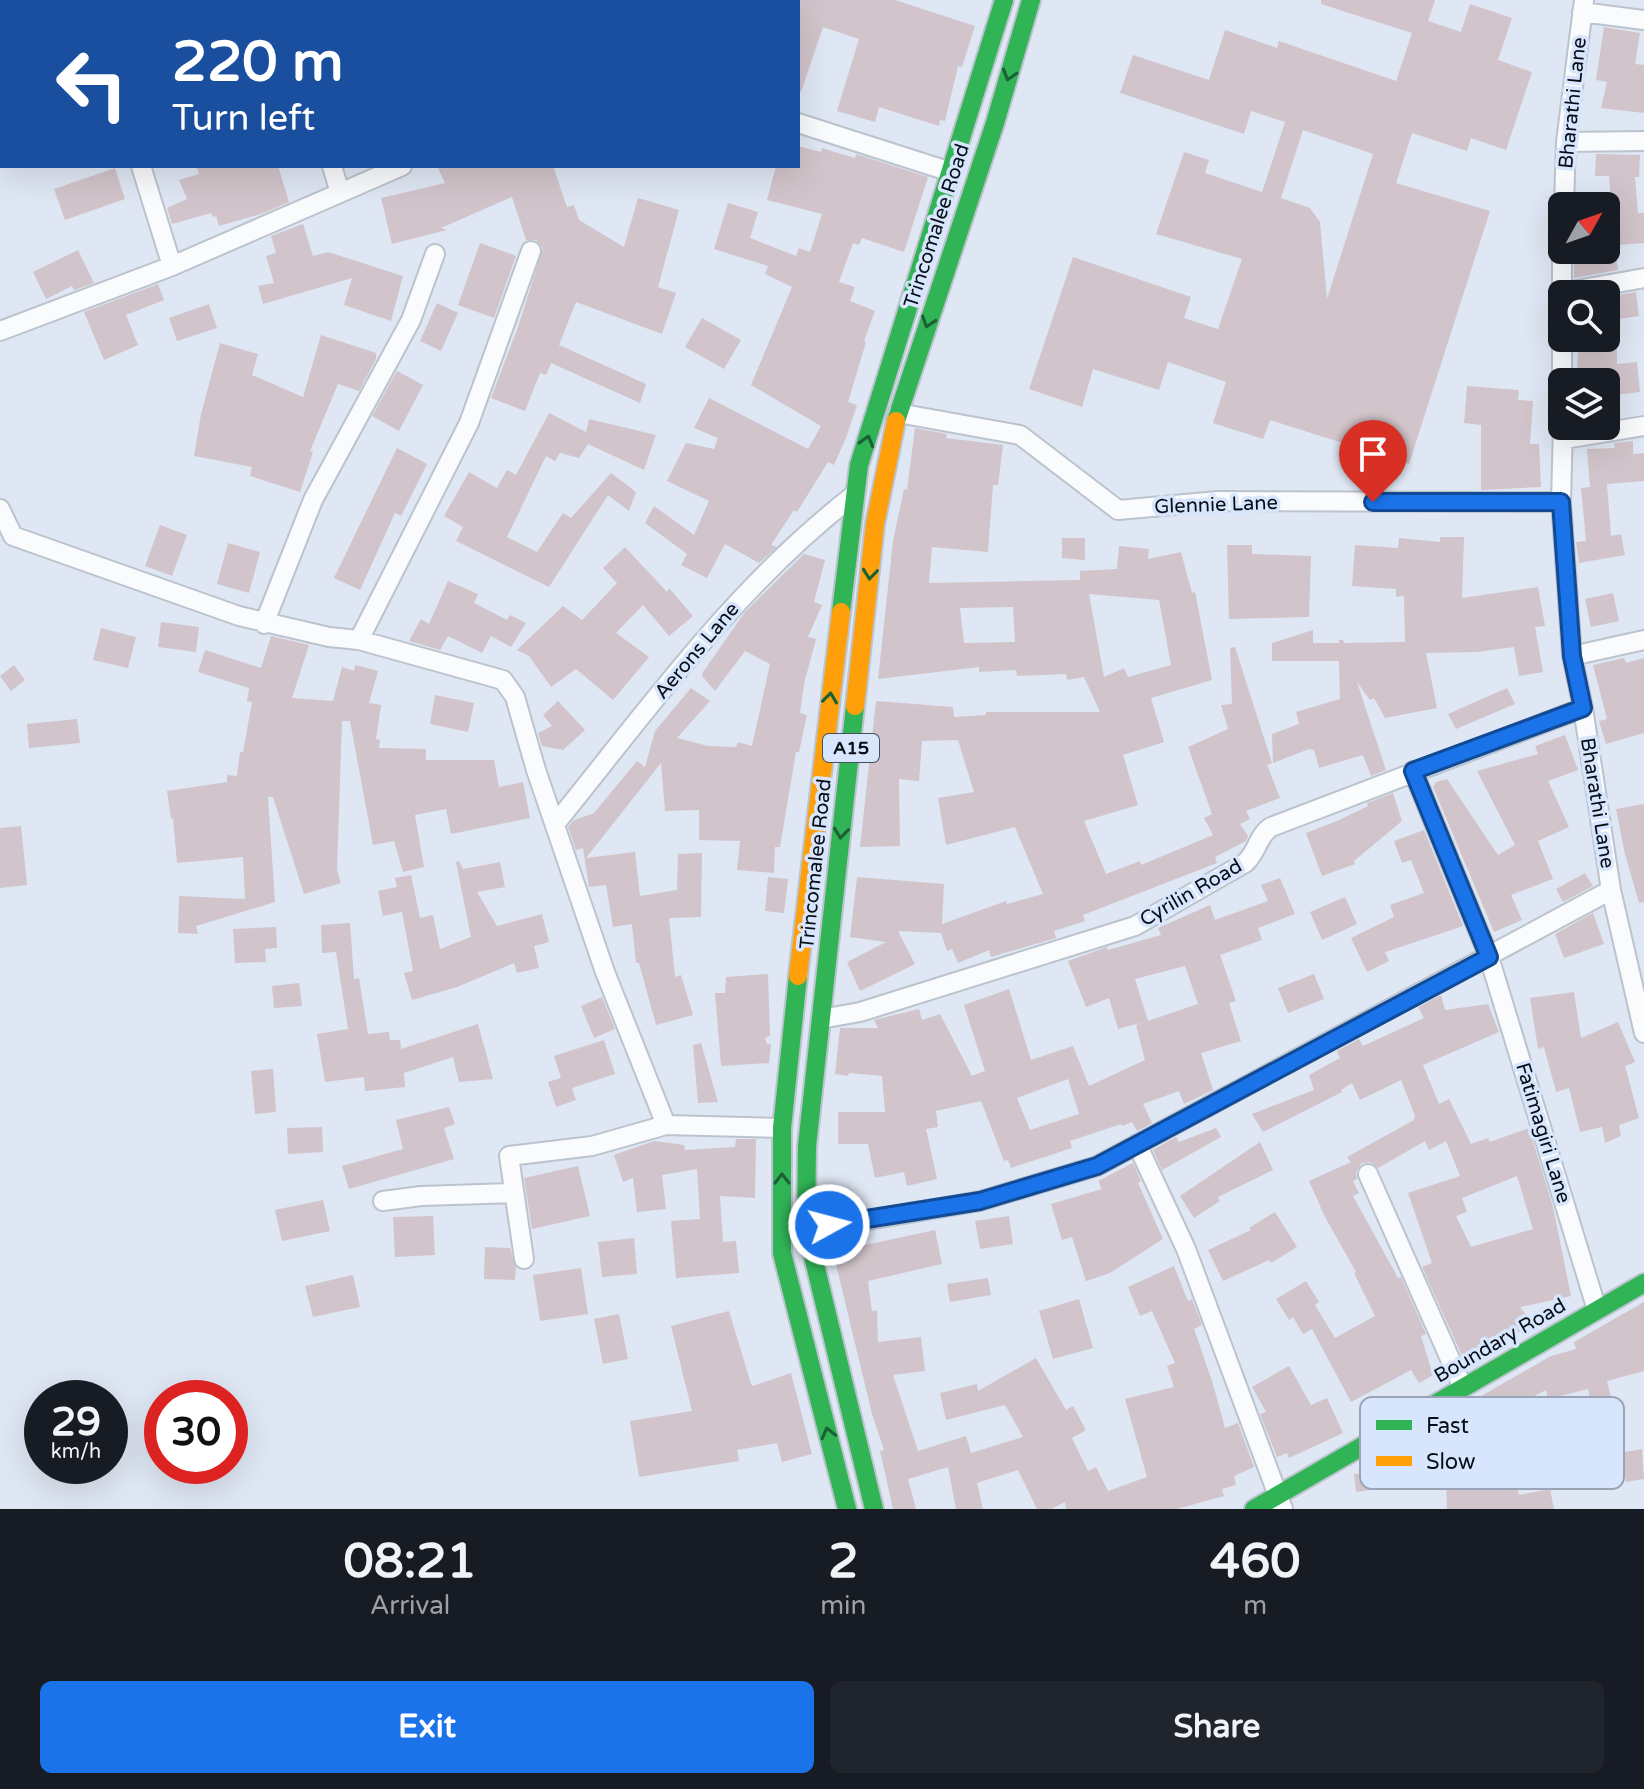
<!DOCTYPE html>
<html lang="en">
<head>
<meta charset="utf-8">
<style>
	body { margin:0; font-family:"Varela Round",sans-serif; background:#20242c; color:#f1f3f6; height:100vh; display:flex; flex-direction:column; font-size:30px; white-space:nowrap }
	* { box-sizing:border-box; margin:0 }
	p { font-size:26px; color:#9ea1a6 }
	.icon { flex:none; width:44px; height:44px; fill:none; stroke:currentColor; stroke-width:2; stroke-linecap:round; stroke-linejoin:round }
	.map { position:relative; height:1509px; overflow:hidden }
	.sheet { display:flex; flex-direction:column; background:#171b24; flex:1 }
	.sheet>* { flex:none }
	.banner { position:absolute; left:0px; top:0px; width:800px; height:168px; box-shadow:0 8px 32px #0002; background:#1a4fa0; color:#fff; overflow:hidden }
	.needle { width:52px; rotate:50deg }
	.buttons { position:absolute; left:1548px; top:192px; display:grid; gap:16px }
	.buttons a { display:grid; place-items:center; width:72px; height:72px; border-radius:12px; background:#171b24; box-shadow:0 8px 32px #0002; font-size:40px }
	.speed { position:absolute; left:24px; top:1380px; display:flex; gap:16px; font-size:40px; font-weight:700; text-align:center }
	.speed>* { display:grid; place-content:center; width:104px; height:104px; border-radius:50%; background:#171b24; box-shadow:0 8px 32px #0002; line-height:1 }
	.speed small { font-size:20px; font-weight:400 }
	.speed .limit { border:12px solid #d22; background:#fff; color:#111 }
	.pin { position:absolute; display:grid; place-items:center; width:68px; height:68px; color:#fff; margin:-82px -34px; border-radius:50% 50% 50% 0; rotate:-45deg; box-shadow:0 0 8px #0007 }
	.pin .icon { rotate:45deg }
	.me { position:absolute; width:88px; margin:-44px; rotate:83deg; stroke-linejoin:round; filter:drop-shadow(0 0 6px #0008) }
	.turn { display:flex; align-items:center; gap:28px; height:168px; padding:0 40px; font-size:36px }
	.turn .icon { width:104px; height:104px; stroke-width:2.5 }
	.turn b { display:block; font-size:56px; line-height:68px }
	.eta { display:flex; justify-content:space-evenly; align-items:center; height:136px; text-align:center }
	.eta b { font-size:48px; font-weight:700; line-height:56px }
	.cta { display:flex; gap:16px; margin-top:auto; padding:16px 40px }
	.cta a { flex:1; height:92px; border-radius:12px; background:#1a73e8; color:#fff; font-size:32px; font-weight:700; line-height:92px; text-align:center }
	.cta a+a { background:#20242c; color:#f1f3f6 }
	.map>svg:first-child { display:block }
	.building { fill:#d1c4ca; fill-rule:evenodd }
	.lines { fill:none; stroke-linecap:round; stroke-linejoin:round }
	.street-casing { stroke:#bbc3cd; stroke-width:22 }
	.fast-casing { stroke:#bbc3cd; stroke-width:22 }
	.slow-casing { stroke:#bbc3cd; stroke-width:22 }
	.street { stroke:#fafbfd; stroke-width:18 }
	.fast { stroke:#30b455; stroke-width:18 }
	.slow { stroke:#ff9f0a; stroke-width:18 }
	.oneway { stroke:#1c6136 }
	.route-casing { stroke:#114b97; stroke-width:20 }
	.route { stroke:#1a73e8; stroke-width:14 }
	.labels { text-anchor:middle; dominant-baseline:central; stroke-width:7; stroke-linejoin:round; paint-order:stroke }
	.shield { fill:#d7e6fc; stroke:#464f5c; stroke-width:2 }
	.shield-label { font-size:18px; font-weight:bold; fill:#080e17 }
	.street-label { font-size:20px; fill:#080e17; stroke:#d7e6fc }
	.key { fill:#d7e6fc; stroke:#99a5b7; stroke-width:2 }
	.key-label { font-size:22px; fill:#080e17 }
</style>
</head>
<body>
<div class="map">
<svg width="1644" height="1509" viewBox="0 0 1644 1509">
	<rect width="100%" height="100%" fill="#dfe7f4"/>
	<path class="building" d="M798,0H895L975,26L962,67L958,66L945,121L940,120L939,126L879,107L875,122L837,111L859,39L823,27L801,92L798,91Z
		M1321,0H1435L1428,21L1461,32L1470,4L1512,18L1498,60L1532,72L1506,150L1471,138L1467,151L1412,133L1396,183L1490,211L1409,464L1270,420L1263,439L1213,423L1226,382L1168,362L1159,390L1093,369L1082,407L1029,389L1073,257L1191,297L1184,318L1218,329L1242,259L1156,234L1184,152L1209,160L1205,173L1262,192L1285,122L1251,111L1244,134L1120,93L1133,55L1209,80L1225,30L1277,48L1279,41L1396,81L1412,33L1321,4ZM1303,130L1373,154L1327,299L1320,222L1310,208L1281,198Z
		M1604,27L1640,33L1635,64L1644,65V113L1601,108L1607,82L1596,80Z
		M798,146L821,152L822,148L855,158L856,154L928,177L904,252L862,238L859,245L853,243L839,282L855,287L850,301L875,311L864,341L866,342L848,402L857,405L846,438L834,465L828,462L797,512L794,510L771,545L777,547L759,563L725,544L707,578L681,565L687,554L645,523L654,506L694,535L709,501L667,481L686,443L714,449L718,438L694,428L709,398L808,449L821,426L751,385L792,287L765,274L768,266L714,249L728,203L758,212L750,238L796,256L799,248L810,252L822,214L767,200L776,166H798Z
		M1596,154L1640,155L1639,177H1635L1638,213H1644V243L1606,246V218H1612L1609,176H1595Z
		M196,166H278L289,202L264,213L219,226L216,216L213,217L211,213L172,224L167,208L187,199L179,180L199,174Z
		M437,166H553L567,207L574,205L579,220L624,247L638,198L679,210L658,287L676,293L662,334L576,302L559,345L646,384L640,403L551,363L546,375L540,373L525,411L491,398L518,327L543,248L536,240H526L512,197L441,228L447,230L392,244L381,198L445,183Z
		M115,168L125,199L65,220L54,189Z
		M303,224L313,256L328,252L403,276L391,321L344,305L352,278L263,304L258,286L274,283L266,256L276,253L271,236Z
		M480,243L516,256L494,318L458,305Z
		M78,250L94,283L74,290L72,286L46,299L33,272Z
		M1615,251L1618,270L1574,278V256Z
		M158,284L164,300L126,315L138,345L104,360L84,312Z
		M1636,292L1639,316L1606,321V297Z
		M437,303L458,313L441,351L420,341Z
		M209,304L217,328L177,341L169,318Z
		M702,318L741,340L724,369L685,347Z
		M321,335L376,353V359L359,391L338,384L310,451L313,452L300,492L250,476L252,467L194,456L201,414L220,343L258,354L252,375L303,397Z
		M1578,338H1617V364L1637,362L1640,392L1606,396V382H1577Z
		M397,371L423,385L399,431L372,416Z
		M1467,386L1519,390L1518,400L1533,401L1530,444H1539L1541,487L1481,490V425L1464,423Z
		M549,413L586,432L589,419L656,435L644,470L588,444L579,458L560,453L555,461L546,456L507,537L537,552L563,513L571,518L611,473L636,492L629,511L608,495L549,587L456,541L463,527L444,516L469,472L497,488L507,470L516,475Z
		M915,428L947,434L946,438L1003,445L998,485H993L988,552L932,547L929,583L1080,580V571L1117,569L1119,546L1149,549L1148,559L1181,552L1192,593L1195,592L1212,680L1151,698L1164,742L1123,755L1138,805L1084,821L1106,874L1140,861L1141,865L1213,835L1204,818L1212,814L1188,747L1228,729L1221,705L1232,704L1230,648L1235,647L1272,763L1267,765L1280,798L1246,811L1250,819L1240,824L1248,836L1246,841L1215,857L1217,863L1083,915L1085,921L1054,931L1056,938L991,957L989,950L958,963L952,949L947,951L941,933L898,931L915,964L860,991L847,962L886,942L850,937L857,877L944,884L942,924L1006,901L1007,904L1043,894L1015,827L946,845L938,798L974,792L958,740L922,741L919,781L899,779L900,846L860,847L876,701L953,707L954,717L986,715V712H1100L1084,677L1067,680L1066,674L1017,676L1016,670L979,672V667L878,679L893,541L904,489L907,490ZM1089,594L1159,600L1171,665L1128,677L1124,668L1104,677ZM1013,607L1015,642L964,643L960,608Z
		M1633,441V454L1644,453V481L1607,484L1611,536L1621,534L1625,555L1579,563L1576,542L1586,541L1581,488L1590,487L1587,449L1615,448L1614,443Z
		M397,448L427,464L401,516L395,513L360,590L334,578Z
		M160,525L187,535L172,576L145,566Z
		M1440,537H1464L1462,598L1538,587L1545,626L1535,627L1543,672L1519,676L1514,647L1477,652L1426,653L1437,708L1385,718L1374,698L1370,700L1357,682L1386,770L1371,776L1363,755L1319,768L1314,750L1309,749L1273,763L1272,734L1299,724L1296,712L1340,699L1339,661H1272V643L1313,630V643H1339V640H1343L1344,643L1405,642L1404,596L1396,597V589L1352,586L1355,545L1398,548L1399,538L1440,542Z
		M1062,538H1085V560L1062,558Z
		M228,543L260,552L249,593L217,584Z
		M1227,545H1252V554L1311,556L1309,617L1229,619Z
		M625,547L667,592L669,588L693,616L669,636L643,605L616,633L649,657L613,700L576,669L551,687L529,656L517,650L563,606L582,620L617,583L603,568Z
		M804,554L825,560L814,602L822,605L808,637L816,639L804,684L800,713L807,715L799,752H796L780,847H775L774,873L737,870L740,841L699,840V810L665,811L661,763L586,858L635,852L640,896L677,890L678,854L702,853L701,917L669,918L675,977L681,975L693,1015L656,1025L639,963H636L632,924L613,927L606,885L589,887L583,848L576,850L568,827L574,820L594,813L637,761L645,767L655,731L691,688L710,701L677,738L708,746L736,747L738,742L752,746L770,664L745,651L715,691L702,676L703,672L745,612Z
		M448,581L478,594L474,603L507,620L510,615L526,623L511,647L491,636L482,653L448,636L440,650L409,641L421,619L429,624Z
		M1613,593L1619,621L1591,627L1585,599Z
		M161,622L199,627L196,652L158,647Z
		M101,628L136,637L128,668L93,660Z
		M271,636L309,645L292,698L333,701L342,667L354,671L355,665L378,671L369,703L381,705L376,739L380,740L379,748L426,749V760H494L499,787L523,782L530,818L451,834L446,809L415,815L424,867L403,872L394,841L373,845L350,721H342L337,870L341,883L304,894L273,797H268L275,902L196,926L198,934L178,933L179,896L245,899L243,857L177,863L173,818L171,819L167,791L227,782V775L237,776L240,752H243L252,702L247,701L249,688L198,672L205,650L261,668Z
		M1624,658L1626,663L1644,658V733L1606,744L1599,721L1607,719L1593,665Z
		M14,665L25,680L11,691L0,676Z
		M1507,688L1515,704L1456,729L1448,714Z
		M435,695L474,703L468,732L430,724Z
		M558,701L585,730L563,750L542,746L538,733L552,726L543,715Z
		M77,719L80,743L29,748L27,724Z
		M1565,735L1578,770L1548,781L1569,827L1538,841L1553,879L1511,895L1522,920L1494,932L1433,787L1436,782L1447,779L1498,855L1515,845L1477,771L1538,754L1535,746Z
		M1393,793L1402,821L1354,861L1355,864L1322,876L1306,833L1337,821L1368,806L1367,803Z
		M1644,804V902L1639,903L1625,854L1616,809Z
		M21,826L27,885L0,888V828Z
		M1424,830L1463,926L1385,952L1389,961L1367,972L1351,938L1394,917L1390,905L1424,893L1411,860L1402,863L1394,841Z
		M459,861L463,869L500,862L505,887L477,892L497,926L542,914L549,942L534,946L539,968L517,973L514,963L457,987L412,1000L404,973L413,971L402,912L383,916L378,891L397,887L395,878L411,875L420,918L433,915L440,949L471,937L456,862Z
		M1585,873L1593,886L1563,902L1556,889Z
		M768,877L788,879L784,913L765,911Z
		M1280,878L1295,914L1258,928L1262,940L1220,955L1236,1001L1229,1003L1241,1041L1201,1053L1213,1090L1184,1104L1179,1091L1143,1104L1152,1123L1137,1131L1132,1122L1122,1126L1121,1124L1070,1141L1072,1148L1011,1168L1008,1160L1004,1161L981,1101L936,1111L938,1127L926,1129L937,1179L907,1186L904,1172L875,1178L868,1144H838V1112H885L882,1076L849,1073L848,1076L835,1074L840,1028H878L874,1020L919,1009L922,1020L940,1014L972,1076L985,1071L964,1005L1009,989L1031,1060L1073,1046L1089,1086L1145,1060L1136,1025L1144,1022L1118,1029L1109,998L1086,1007L1068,961L1107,947L1108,950L1161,935L1158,928L1210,905L1215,920L1268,901L1261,885ZM1185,966L1198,1004L1148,1021L1135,979ZM1068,1079L1079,1114L1030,1130L1017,1098Z
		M1345,897L1357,924L1322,940L1310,912Z
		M1593,913L1604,944L1564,958L1555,934Z
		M350,923L354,979L359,978L368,1034L389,1032L390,1040H400L401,1049L478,1024L493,1079L459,1082L453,1057L404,1073L405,1087L365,1091L364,1077L325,1082L317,1034L348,1029L336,952L322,953L321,925Z
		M276,927L277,948L265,949L266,962L235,963L233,929Z
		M768,974L770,1036L765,1038L767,1044H771L769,1063L721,1066L715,993H725L726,977Z
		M1314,974L1324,999L1288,1013L1278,988Z
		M299,983L302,1006L274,1008L272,986Z
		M1574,992L1581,1038L1618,1022L1635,1062L1625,1066L1639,1118L1619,1125L1621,1136L1605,1143L1602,1127L1580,1132L1569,1088L1556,1092L1544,1047L1538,1049L1530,998Z
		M1441,995L1445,1010L1488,1004L1499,1032L1423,1065L1439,1104L1449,1099L1471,1144L1488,1138L1490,1142L1529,1128L1553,1207L1571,1296L1520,1307L1534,1325L1463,1358L1422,1267L1432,1263L1408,1193L1460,1176L1446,1141L1429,1150L1425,1141L1378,1168L1370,1162L1362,1163L1356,1172L1357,1179L1353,1181L1359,1193L1353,1196L1398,1278L1401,1277L1426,1334L1421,1336L1433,1375L1419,1383L1411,1370L1351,1402L1312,1329L1303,1334L1293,1317L1289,1320L1276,1299L1306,1281L1319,1302L1315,1305L1335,1338L1375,1316L1354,1273L1356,1272L1325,1217L1309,1181L1351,1162L1347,1157L1414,1120L1415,1116L1401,1080L1360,1100L1352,1083L1341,1090L1342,1092L1263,1132L1252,1114L1314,1090L1309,1075L1340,1058L1337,1051L1359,1039L1363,1046L1424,1018L1418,1007ZM1517,1176L1533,1229L1471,1247L1456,1216L1467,1212L1462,1198Z
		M602,997L615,1029L594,1038L581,1006Z
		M604,1040L615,1074L572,1088L576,1100L556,1107L548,1082L561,1078L554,1056Z
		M701,1043L718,1102L698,1103L693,1045Z
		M273,1069L276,1112L255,1114L251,1071Z
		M449,1107L455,1124L444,1128L454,1159L349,1189L342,1166L403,1149L396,1120Z
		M322,1127L323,1152L288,1154L287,1128Z
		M1216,1128L1221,1137L1162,1170L1153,1150L1176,1137L1179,1142Z
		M736,1139H756L755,1198L720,1196L723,1242L736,1241L739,1273L676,1278L671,1221L700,1219L697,1169L662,1175L666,1209L637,1212L633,1178L623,1182L614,1155L654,1141L684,1145L685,1150L735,1147Z
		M1260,1142L1273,1170L1218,1197L1220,1201L1194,1218L1180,1196Z
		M1133,1163L1141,1181L1138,1183L1163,1239L1110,1273L1086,1281L1072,1237L1062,1240L1051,1204L1102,1189L1098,1181Z
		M578,1166L590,1216L532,1229L524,1178Z
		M826,1186H840L841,1212L826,1213Z
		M323,1200L330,1231L282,1241L275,1210Z
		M1275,1212L1297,1247L1271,1263L1269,1260L1223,1281L1208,1250L1251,1230L1249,1228Z
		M433,1216L435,1255L395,1257L393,1217Z
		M1009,1216L1013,1244L980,1249L975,1221Z
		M935,1230L942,1264L868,1281L872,1311L877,1310L878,1342L921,1337L925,1371L893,1375L918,1451L966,1436L971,1453L1023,1437L1005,1405L946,1420L940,1393L977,1384L978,1391L1036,1358L1066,1410L1073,1406L1086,1430L1072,1438L1088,1471L1096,1467L1108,1491L1147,1477L1125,1399L1174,1387L1167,1366L1175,1363L1152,1311L1140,1316L1128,1287L1174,1266L1188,1301L1192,1299L1202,1325L1194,1329L1213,1384L1225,1428L1238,1423L1254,1467L1234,1476L1236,1485L1222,1489L1224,1496L1177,1509H1066L1065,1502L1051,1509H1037L1018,1470L977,1483L983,1509H956L948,1467L908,1479L916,1509H893L880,1451L884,1450L872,1414L833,1252Z
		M634,1238L637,1274L602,1277L598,1242Z
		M485,1247L510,1248L516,1268L515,1280L484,1279Z
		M581,1268L588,1314L540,1321L533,1275Z
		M353,1275L360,1307L313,1317L305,1286Z
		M988,1278L991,1295L950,1302L947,1284Z
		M1079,1299L1093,1348L1053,1359L1039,1311Z
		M1644,1302V1371L1607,1381L1625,1452L1642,1449L1644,1479L1626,1482L1621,1457L1570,1467L1562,1432L1596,1425L1588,1389L1548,1399L1546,1390L1515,1406L1521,1452L1505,1455L1499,1413L1479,1423L1469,1403L1551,1356L1576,1349L1574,1342Z
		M729,1311L751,1384L753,1386L791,1373L812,1454L782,1462L777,1443L737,1450L739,1461L639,1477L630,1421L692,1411L671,1326Z
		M619,1314L628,1359L603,1364L594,1319Z
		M1289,1366L1311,1405L1327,1398L1343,1433L1289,1458L1287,1453L1277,1457L1260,1414L1266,1412L1252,1387Z
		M1452,1440L1466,1486L1515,1477L1519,1495L1550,1489L1554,1509H1447L1446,1477L1436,1444Z
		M1374,1472L1377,1489L1356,1492L1354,1474Z"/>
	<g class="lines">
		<defs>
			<path id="street" d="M91,0L92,2
				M279,0L280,2
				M456,0L457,2
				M1582,12L1644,20
				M798,123L951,172
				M1566,142L1644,141
				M141,166L172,266
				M332,166L340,193
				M1564,206L1566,142L1584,0
				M1562,250V382
				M1560,293L1644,278
				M0,331L172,266L402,166
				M898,413L1020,435L1118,510L1218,501L1561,502
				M1563,426L1561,502L1572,656L1583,708L1611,890L1644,1033
				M1564,439L1644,426
				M0,509L13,536L239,616L329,637L359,640L503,680L515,697L536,770L605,972L666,1125
				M264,624L313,500L411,320L435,254
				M359,640L469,423L531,251
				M1572,656L1644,640
				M1413,771L1489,957L1597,1310
				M556,823C649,708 736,586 854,495
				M821,1019L860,1012L1135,926L1245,863C1257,853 1258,835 1271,827L1583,708
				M1137,1144L1186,1249L1283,1509
				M1368,1174L1463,1388
				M383,1201L421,1196L514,1193
				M806,1227L851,1223L980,1201L1097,1166L1611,890
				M524,1259L509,1156L592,1146L666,1125L782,1128"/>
			<path id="fast" d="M896,421L995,123L1031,0
				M841,612L859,465L1004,0
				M855,706L807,1146L806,1227L874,1509
				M798,976L782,1128V1253L847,1509
				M1254,1509L1644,1283"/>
			<path id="slow" d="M855,706L875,524L896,421
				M798,976L841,612"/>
		</defs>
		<use href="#street" class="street-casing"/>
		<use href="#fast" class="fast-casing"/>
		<use href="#slow" class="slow-casing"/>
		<use href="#street" class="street"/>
		<use href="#fast" class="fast"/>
		<use href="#slow" class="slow"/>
	</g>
	<defs><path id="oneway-chevron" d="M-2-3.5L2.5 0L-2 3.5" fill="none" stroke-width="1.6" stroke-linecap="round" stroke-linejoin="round" transform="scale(2)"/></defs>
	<g class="oneway">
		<use href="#oneway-chevron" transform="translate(1009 75) rotate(107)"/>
		<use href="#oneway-chevron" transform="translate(928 322) rotate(108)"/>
		<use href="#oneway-chevron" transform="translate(867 441) rotate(-74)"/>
		<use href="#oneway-chevron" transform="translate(870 574) rotate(96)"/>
		<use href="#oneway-chevron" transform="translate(830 698) rotate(-83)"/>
		<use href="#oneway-chevron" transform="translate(841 833) rotate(96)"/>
		<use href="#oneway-chevron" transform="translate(782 1179) rotate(-90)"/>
		<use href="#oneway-chevron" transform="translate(828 1433) rotate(-104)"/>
	</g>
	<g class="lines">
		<defs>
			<path id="route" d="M829,1225L980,1201L1097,1166L1489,957L1413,771L1583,708L1572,656L1561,502H1373"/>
		</defs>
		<use href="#route" class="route-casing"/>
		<use href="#route" class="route"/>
	</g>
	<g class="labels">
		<rect class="shield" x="823" y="734" width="56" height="28" rx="6"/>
		<g class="shield-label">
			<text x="851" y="748">A15</text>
		</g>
		<g class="street-label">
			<text transform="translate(1573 103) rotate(-84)">Bharathi Lane</text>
			<text transform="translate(937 226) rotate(-72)">Trincomalee Road</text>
			<text transform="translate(1216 505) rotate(-2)">Glennie Lane</text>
			<text transform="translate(697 651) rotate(-50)">Aerons Lane</text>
			<text transform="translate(1597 803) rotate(81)">Bharathi Lane</text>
			<text transform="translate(816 864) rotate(-84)">Trincomalee Road</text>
			<text transform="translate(1191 893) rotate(-30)">Cyrilin Road</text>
			<text transform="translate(1543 1133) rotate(73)">Fatimagiri Lane</text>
			<text transform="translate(1500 1341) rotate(-30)">Boundary Road</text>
		</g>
	</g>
	<rect x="1360" y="1397" width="264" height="92" rx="12" class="key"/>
	<rect x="1376" y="1420" width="36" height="10" fill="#30b455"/>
	<rect x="1376" y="1456" width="36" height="10" fill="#ff9f0a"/>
	<g class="key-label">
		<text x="1426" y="1433">Fast</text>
		<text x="1426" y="1469">Slow</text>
	</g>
</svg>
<div class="buttons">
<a><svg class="needle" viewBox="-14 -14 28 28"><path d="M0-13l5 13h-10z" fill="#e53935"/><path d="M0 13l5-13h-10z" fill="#9ea1a6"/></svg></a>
<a><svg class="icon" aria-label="search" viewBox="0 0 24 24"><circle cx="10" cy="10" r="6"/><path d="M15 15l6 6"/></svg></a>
<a><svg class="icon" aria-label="layers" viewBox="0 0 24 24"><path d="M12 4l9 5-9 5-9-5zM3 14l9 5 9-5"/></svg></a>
</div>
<div class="speed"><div>29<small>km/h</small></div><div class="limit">30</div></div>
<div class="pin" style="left:1373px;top:502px;background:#d93025"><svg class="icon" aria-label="arrive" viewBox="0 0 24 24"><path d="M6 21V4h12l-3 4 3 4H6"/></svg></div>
<svg class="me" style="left:829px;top:1225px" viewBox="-20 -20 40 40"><circle r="17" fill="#1a73e8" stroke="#fff" stroke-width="3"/><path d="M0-11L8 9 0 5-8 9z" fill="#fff"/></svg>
<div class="banner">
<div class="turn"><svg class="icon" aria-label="left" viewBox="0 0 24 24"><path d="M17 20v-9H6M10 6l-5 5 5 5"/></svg><div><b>220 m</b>Turn left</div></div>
</div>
</div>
<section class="sheet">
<div class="eta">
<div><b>08:21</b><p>Arrival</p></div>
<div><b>2</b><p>min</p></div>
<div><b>460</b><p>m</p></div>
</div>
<div class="cta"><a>Exit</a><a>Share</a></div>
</section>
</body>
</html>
